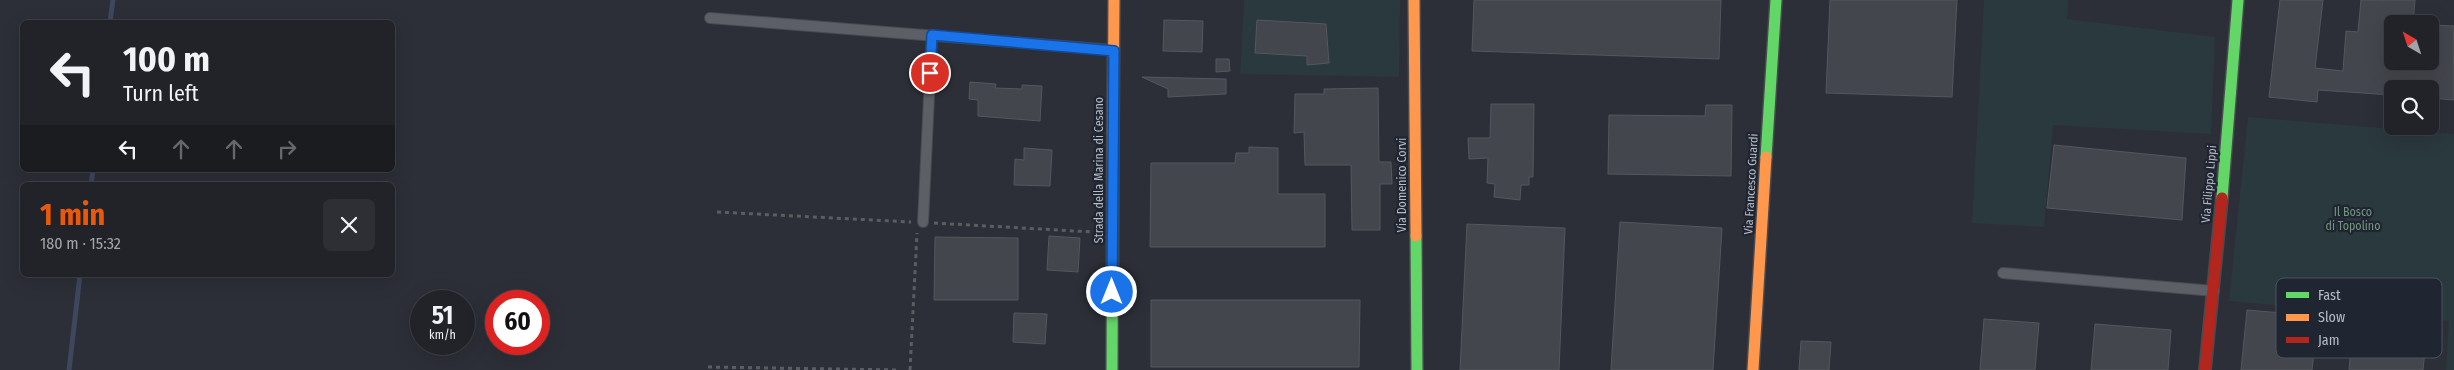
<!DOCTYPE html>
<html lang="en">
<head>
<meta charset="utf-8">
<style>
	body { margin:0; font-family:"Fira Sans Condensed",sans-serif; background:#2d2f35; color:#f1f3f6; height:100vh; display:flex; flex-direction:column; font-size:19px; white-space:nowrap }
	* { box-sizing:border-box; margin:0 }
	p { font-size:16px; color:#a2a4a8 }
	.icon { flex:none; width:28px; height:28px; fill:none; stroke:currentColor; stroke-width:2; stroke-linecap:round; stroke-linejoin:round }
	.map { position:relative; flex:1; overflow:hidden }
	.details { position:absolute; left:20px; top:182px; width:375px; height:95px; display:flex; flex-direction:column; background:#212329; border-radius:8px; box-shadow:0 5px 20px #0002,0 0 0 1px #3e4046 }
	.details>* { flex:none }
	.banner { position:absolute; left:20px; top:20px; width:375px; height:152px; border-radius:8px; box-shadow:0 5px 20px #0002,0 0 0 1px #3e4046; background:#212329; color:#f1f3f6; overflow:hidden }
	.needle { width:32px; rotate:321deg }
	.buttons { position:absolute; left:2384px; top:15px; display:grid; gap:10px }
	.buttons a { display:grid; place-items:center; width:55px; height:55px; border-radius:8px; background:#212329; box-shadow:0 5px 20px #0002,0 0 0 1px #3e4046; font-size:25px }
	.speed { position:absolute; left:410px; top:290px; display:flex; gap:10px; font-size:25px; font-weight:700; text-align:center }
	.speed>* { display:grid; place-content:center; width:65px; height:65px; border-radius:50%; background:#212329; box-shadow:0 5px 20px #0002,0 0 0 1px #3e4046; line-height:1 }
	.speed small { font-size:12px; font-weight:400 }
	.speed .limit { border:8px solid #d22; background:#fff; color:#111 }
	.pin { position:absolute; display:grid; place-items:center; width:42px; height:42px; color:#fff; margin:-21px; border:2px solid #fff; border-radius:50%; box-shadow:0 1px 5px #0007 }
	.me { position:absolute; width:55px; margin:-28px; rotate:0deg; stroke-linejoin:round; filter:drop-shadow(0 0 4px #0008) }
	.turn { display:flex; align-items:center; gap:18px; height:105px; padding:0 20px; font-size:22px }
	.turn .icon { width:65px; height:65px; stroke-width:2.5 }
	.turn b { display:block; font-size:35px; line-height:42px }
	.lanes { display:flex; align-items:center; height:48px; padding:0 20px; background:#0003; justify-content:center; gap:25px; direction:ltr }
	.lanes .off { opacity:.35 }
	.round { display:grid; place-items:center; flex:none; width:52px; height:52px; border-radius:8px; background:#2d2f35 }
	.head { display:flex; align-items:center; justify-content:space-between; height:85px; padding:0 20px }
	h1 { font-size:30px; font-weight:700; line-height:38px; color:#ea580c }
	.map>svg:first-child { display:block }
	.green { fill:#2a393d }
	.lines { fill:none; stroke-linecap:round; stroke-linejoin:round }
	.stream { stroke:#3d485f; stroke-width:5 }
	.building { fill:#43464c; stroke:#54575f }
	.lane-casing { stroke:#484a50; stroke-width:12 }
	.fast-casing { stroke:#484a50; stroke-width:14 }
	.slow-casing { stroke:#484a50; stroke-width:14 }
	.jam-casing { stroke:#484a50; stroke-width:14 }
	.path { stroke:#5a5e63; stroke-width:3; stroke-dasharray:4 4; stroke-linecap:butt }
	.lane { stroke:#5c5f66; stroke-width:10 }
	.fast { stroke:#63d668; stroke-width:11 }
	.slow { stroke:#ff974d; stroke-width:11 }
	.jam { stroke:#b3261e; stroke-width:11 }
	.route-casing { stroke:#114b97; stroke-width:12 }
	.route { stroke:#1a73e8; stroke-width:9 }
	.labels { text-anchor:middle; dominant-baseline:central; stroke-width:4.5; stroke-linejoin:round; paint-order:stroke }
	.street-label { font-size:12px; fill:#b7bcc7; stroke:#202532 }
	.park-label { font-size:12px; fill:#71967d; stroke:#202532 }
	.key { fill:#202532; stroke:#4d525f; stroke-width:1 }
	.key-label { font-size:14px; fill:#b7bcc7 }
</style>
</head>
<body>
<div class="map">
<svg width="2454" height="370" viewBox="0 0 2454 370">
	<rect width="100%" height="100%" fill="#2c2f37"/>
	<path class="green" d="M1244,0H1400L1399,77L1240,74Z
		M1984,0H2068L2067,19L2215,37L2211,134L2053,125L2044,227L1972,223Z
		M2248,117L2454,134V370H2446L2449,321L2229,301Z"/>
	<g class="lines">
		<path class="stream" d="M110,22L113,0
			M91,185L93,170
			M69,370L80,275"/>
	</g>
	<path class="building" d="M1474,0H1721L1719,59L1472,51Z
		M1830,0H1957L1952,97L1826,93Z
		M2280,0H2323L2315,68L2343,71L2346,31L2358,32L2361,0H2415L2413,24H2392V61H2430V25L2454,26V100L2430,98V89H2392V95L2318,90L2317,102L2269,97Z
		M1164,20L1203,21L1202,52L1163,51Z
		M1257,20L1326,24L1329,63L1307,65V56L1255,53Z
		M1216,59H1229L1230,71L1216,72Z
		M1142,77L1226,79V94L1168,97V89Z
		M970,82L996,84L995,88L1022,89V85L1042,86L1040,121L978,116V100L969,99Z
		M1378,88L1379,162H1391L1392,184H1380V230H1352L1351,165H1305L1304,132L1294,133L1295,94H1324V89Z
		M1491,104H1534L1533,177H1529V185H1521L1520,200L1494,197L1495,184L1487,183L1488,158L1469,159L1468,138H1490Z
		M1706,105H1732L1731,176L1608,174L1609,115L1705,116Z
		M2054,145L2186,158L2182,220L2047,208Z
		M1249,147L1278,148V194H1325V247H1150L1151,163H1235L1236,153H1249Z
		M1024,148L1052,150L1050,186L1014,185L1015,159L1024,160Z
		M1620,222L1722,228L1713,370H1611Z
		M1467,224L1565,228L1559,370H1460Z
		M1049,236L1080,238L1078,272L1047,270Z
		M935,237L1018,238V300H934Z
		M1151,300H1360L1359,367H1151Z
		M2247,310L2318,316L2312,370H2241Z
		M1014,313L1047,314L1045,344L1013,342Z
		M1984,319L2039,323L2035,370H1980Z
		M2095,324L2171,330L2168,370H2091Z
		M2353,325L2427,331L2423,370H2349Z
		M1801,341L1831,342L1829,370H1799Z"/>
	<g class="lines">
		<defs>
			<path id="lane" d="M710,18L1113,50
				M923,222L932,35
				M2003,273L2214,291"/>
			<path id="fast" d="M1766,157L1776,0
				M2222,198L2238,0
				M1416,236L1417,370
				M1112,370L1113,132"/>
			<path id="slow" d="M1414,0L1416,236
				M1113,132L1114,0
				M1753,370L1766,157"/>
			<path id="jam" d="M2205,370L2222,198"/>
		</defs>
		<use href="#lane" class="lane-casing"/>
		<use href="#fast" class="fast-casing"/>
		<use href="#slow" class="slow-casing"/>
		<use href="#jam" class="jam-casing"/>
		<path class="path" d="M717,212L911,222
			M934,223L1093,232
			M708,367L899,370
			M910,370L917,233"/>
		<use href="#lane" class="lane"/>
		<use href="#fast" class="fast"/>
		<use href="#slow" class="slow"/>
		<use href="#jam" class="jam"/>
	</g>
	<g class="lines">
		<defs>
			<path id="route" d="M930,73L932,35L1114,51L1112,292"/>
		</defs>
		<use href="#route" class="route-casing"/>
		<use href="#route" class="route"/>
	</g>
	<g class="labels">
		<g class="street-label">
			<text transform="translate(1099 170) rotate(-90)">Strada della Marina di Cesano</text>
			<text transform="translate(1751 184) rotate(-87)">Via Francesco Guardi</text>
			<text transform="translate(2209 184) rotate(-85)">Via Filippo Lippi</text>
			<text transform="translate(1402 185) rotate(-90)">Via Domenico Corvi</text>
		</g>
		<g class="park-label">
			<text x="2353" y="212">Il Bosco<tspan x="2353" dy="14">di Topolino</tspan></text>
		</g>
	</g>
	<rect x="2276" y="278" width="166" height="80" rx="8" class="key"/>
	<rect x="2286" y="292" width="23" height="6" fill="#63d668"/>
	<rect x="2286" y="314" width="23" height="7" fill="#ff974d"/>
	<rect x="2286" y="337" width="23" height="6" fill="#b3261e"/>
	<g class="key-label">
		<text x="2318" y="300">Fast</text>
		<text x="2318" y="322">Slow</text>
		<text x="2318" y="345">Jam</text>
	</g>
</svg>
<div class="buttons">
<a><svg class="needle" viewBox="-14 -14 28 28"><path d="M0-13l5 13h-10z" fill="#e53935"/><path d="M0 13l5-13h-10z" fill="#a2a4a8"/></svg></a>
<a><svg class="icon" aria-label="search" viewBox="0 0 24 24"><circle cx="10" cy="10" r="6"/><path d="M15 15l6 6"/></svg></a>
</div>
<div class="speed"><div>51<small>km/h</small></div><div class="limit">60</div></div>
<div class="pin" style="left:930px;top:73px;background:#d93025"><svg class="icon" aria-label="arrive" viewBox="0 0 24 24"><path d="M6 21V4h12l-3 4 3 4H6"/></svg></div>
<svg class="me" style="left:1112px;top:292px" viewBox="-20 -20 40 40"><circle r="17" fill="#1a73e8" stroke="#fff" stroke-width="3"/><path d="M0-11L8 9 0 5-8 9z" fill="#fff"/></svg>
<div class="banner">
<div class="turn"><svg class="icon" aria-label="left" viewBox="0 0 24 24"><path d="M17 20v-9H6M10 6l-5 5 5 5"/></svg><div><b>100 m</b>Turn left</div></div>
<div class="lanes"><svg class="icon" aria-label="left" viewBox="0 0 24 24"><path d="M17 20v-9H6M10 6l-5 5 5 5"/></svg><svg class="icon off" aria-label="ahead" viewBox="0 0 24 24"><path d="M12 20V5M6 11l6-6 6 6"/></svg><svg class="icon off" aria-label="ahead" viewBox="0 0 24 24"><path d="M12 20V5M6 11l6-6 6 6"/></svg><svg class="icon off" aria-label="right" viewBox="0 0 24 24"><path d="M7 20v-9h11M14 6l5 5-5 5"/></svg></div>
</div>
<section class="details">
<div class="head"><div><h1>1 min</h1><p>180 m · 15:32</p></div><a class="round"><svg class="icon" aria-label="close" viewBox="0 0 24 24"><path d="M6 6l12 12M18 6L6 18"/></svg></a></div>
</section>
</div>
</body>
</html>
